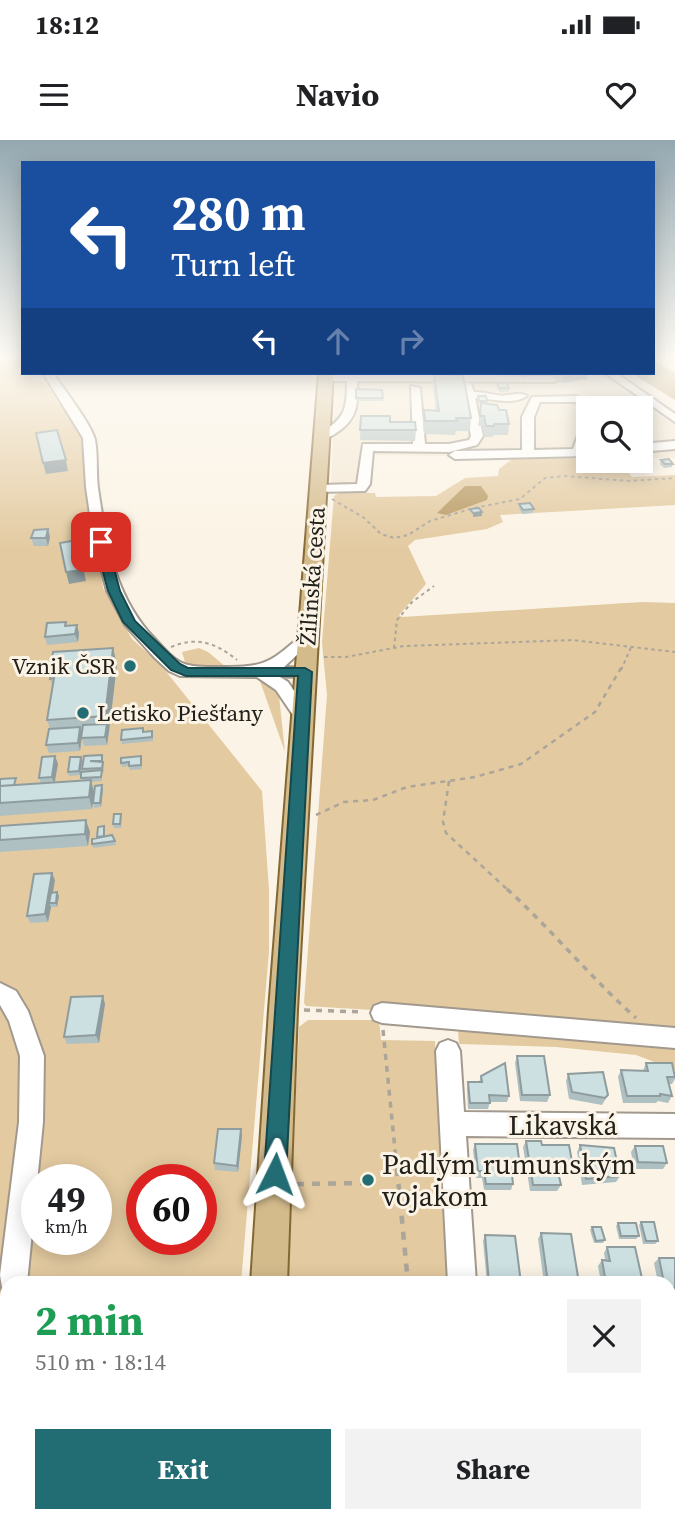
<!DOCTYPE html>
<html lang="en">
<head>
<meta charset="utf-8">
<style>
	body { margin:0; font-family:"Source Serif 4",serif; background:#f2f2f2; color:#202124; height:100vh; display:flex; flex-direction:column; font-size:26px; white-space:nowrap }
	* { box-sizing:border-box; margin:0 }
	p { font-size:23px; color:#757577 }
	.icon { flex:none; width:38px; height:38px; fill:none; stroke:currentColor; stroke-width:2; stroke-linecap:round; stroke-linejoin:round }
	.map { position:relative; flex:1; overflow:hidden }
	.panel { position:absolute; left:0px; top:1136px; width:676px; height:247px; display:flex; flex-direction:column; background:#fff; border-radius:21px 21px 0 0; box-shadow:0 4px 18px #0003 }
	.panel>* { flex:none }
	.banner { position:absolute; left:21px; top:21px; width:634px; height:214px; border-radius:0px; box-shadow:0 4px 18px #0003; background:#1a4fa0; color:#fff; overflow:hidden }
	.controls { position:absolute; left:576px; top:256px; display:grid; gap:14px }
	.controls a { display:grid; place-items:center; width:77px; height:77px; border-radius:0px; background:#fff; box-shadow:0 4px 18px #0003; font-size:35px }
	.speed { position:absolute; left:21px; top:1024px; display:flex; gap:14px; font-size:35px; font-weight:700; text-align:center }
	.speed>* { display:grid; place-content:center; width:91px; height:91px; border-radius:50%; background:#fff; box-shadow:0 4px 18px #0003; line-height:1 }
	.speed small { font-size:18px; font-weight:400 }
	.speed .limit { border:10px solid #d22; background:#fff; color:#111 }
	.pin { position:absolute; display:grid; place-items:center; width:60px; height:60px; color:#fff; margin:-30px; border-radius:14px; box-shadow:0 4px 10px #0006 }
	.me { position:absolute; width:77px; margin:-38px; rotate:3deg; stroke-linejoin:round; filter:drop-shadow(0 0 5px #0008) }
	.turn { display:flex; align-items:center; gap:24px; height:147px; padding:0 35px; font-size:32px }
	.turn .icon { width:91px; height:91px; stroke-width:2.5 }
	.turn b { display:block; font-size:49px; line-height:60px }
	.lanes { display:flex; align-items:center; height:66px; padding:0 35px; background:#0003; justify-content:center; gap:35px; direction:ltr }
	.lanes .off { opacity:.35 }
	.round { display:grid; place-items:center; flex:none; width:74px; height:74px; border-radius:0px; background:#f2f2f2 }
	.summary { display:flex; align-items:center; justify-content:space-between; height:119px; padding:0 35px }
	h1 { font-size:42px; font-weight:700; line-height:52px; color:#1e9e55 }
	.cta { display:flex; gap:14px; margin-top:auto; padding:14px 35px }
	.cta a { flex:1; height:80px; border-radius:0px; background:#226d74; color:#fff; font-size:28px; font-weight:700; line-height:80px; text-align:center }
	.cta a+a { background:#f2f2f2; color:#202124 }
	.status { display:flex; justify-content:space-between; align-items:center; height:49px; padding:0 35px; background:#fff; direction:ltr }
	.status svg { height:19px; fill:currentColor }
	header { display:flex; justify-content:space-between; align-items:center; height:91px; padding:0 35px; background:#fff; font-size:32px; font-weight:700 }
	.map>svg:first-child { display:block }
	.built { fill:#f3e7d2 }
	.green { fill:#e3caa0; fill-rule:evenodd }
	.water { fill:#b7975f }
	.lines { fill:none; stroke-linecap:round; stroke-linejoin:round }
	.minor-casing { stroke:#a1998d; stroke-width:4 }
	.major-casing { stroke:#846833; stroke-width:4 }
	.path-far3 { stroke:#aba59a; stroke-width:2; stroke-dasharray:3.5 3.5; stroke-linecap:butt }
	.path-far2 { stroke:#aba59a; stroke-width:2.5; stroke-dasharray:5 5; stroke-linecap:butt }
	.path-far1 { stroke:#aba59a; stroke-width:3.5; stroke-dasharray:6 6; stroke-linecap:butt }
	.path { stroke:#aba59a; stroke-width:4.5; stroke-dasharray:8 8; stroke-linecap:butt }
	.minor { fill:#fff; fill-rule:evenodd }
	.major { fill:#d4bb8c; fill-rule:evenodd }
	.wall { fill:#afc0c2 }
	.shaded-wall { fill:#8f9c9e }
	.building { fill:#ccdfe1; stroke:#8f9c9e; stroke-width:2 }
	.route { fill:#226d74; stroke:#16474b; stroke-width:2 }
	.poi-dot { fill:#226d74; stroke:#fbf3e5; stroke-width:2.5 }
	.labels { text-anchor:middle; dominant-baseline:central; stroke-width:6; stroke-linejoin:round; paint-order:stroke }
	.street-label { font-size:23px; fill:#22201b; stroke:#fbf3e5 }
	.poi-label { font-size:23px; fill:#22201b; stroke:#fbf3e5; text-anchor:end }
	.near-street-label { font-size:28px; fill:#22201b; stroke:#fbf3e5 }
	.near-poi-label { font-size:28px; fill:#22201b; stroke:#fbf3e5; text-anchor:start }
</style>
</head>
<body>
<div class="status"><b>18:12</b><svg viewBox="0 0 49 12"><path d="M0 12V9h3v3zM5 12V6h3v6zM10 12V3h3v9zM15 12V0h3v12zM26 1h20v11H26zM47 4h2v5h-2z"/></svg></div>
<header><svg class="icon" aria-label="menu" viewBox="0 0 24 24"><path d="M4 6h16M4 12h16M4 18h16"/></svg>Navio<svg class="icon" aria-label="heart" viewBox="0 0 24 24"><path d="M12 20l-8-8c-3-5 5-10 8-4 3-6 11-1 8 4z"/></svg></header>
<div class="map">
<svg width="675" height="1382" viewBox="0 0 675 1382">
	<rect width="100%" height="100%" fill="#fbf3e5"/>
	<path class="built" d="M336,233H580L597,244H613L675,286V318H641L640,268H588V318L374,315L370,346H331Z"/>
	<path class="green" d="M0,217H23V233H38L30,240L45,243L83,296L84,341L88,346L103,448L132,499L160,524L262,651L269,750V811L241,1143H7V1376H231L230,1382H0ZM37,1040H96V1099H37ZM142,1040H201V1099H142Z
		M515,317L618,320L632,337L675,335V365L500,375L503,382L487,389L415,400L408,406L426,444L399,475L402,477L642,462L675,463V930L636,915L556,907L459,904L457,875L306,866L304,863L327,555L322,503L334,356L339,353H375L376,357L436,356L465,338L498,336L499,329Z
		M199,508L208,512L226,527H198L185,522L182,512Z
		M260,541L276,549L279,556L285,612Z
		M308,880H379L381,900L435,901L450,1143H287L299,887Z"/>
	<path class="water" d="M653,220L675,233V260L631,233H653Z
		M465,346H481L488,356L487,360L446,375L437,373Z"/>
	<g class="lines">
		<defs>
			<path id="minor" d="M43,233H53C63,248 92,285 95,300C98,316 96,332 98,348C106,403 115,458 155,499C177,523 180,527 213,527C263,527 266,527 303,494H313L316,497L313,500L284,527L311,528L313,532L311,536L280,537L288,542L309,573L312,577L309,581H297L276,550L257,537L180,536L169,531L154,517L125,485L107,451L94,402L86,347L83,298Z
				M348,233L554,236L559,239L554,242L357,241C358,262 358,278 339,291C332,296 327,299 319,298V294C345,278 347,271 347,241H326L321,238L326,235Z
				M605,233H616L675,274V282Z
				M467,243L471,244L474,252C483,252 490,254 497,255C508,258 518,250 527,256C511,266 492,258 475,258L483,296L477,305L449,312L373,311L370,344L365,351L315,352L313,349L319,345L357,344L363,304H413L411,246L420,248L425,304H449L469,300L471,296L462,249H441L436,246L441,243Z
				M577,256L595,268H588V271L575,262H540L534,277V310L573,309L582,284L588,281V299L585,309L588,308V316L455,319L449,315L455,311L522,310V277L532,257Z
				M675,301V309L640,312V304Z
				M0,843L16,851L28,871L44,916L43,982L27,1143H7V1155L3,1153L0,1135L19,982L20,916L9,881L0,865Z
				M382,863L675,888V908L382,883L374,880L371,873L374,866Z
				M448,900L456,903L460,911L464,972L675,974V998L466,996L476,1143H448L436,911L440,903Z
				M668,1177H675V1205H668Z
				M7,1375L39,1376L38,1382H6Z
				M284,1376H317L319,1382H286Z
				M462,1376H494L495,1382H463Z"/>
			<path id="major" d="M319,233H333L297,870L287,1143H251L269,870Z
				M238,1376H279L280,1382H238Z"/>
		</defs>
		<use href="#minor" class="minor-casing"/>
		<use href="#major" class="major-casing"/>
		<path class="path-far3" d="M662,217L675,225
			M332,359L363,377L381,394L394,398L408,395L430,381L474,368L520,359L545,338L566,336L628,341L675,338
			M171,507C197,496 216,503 237,520
			M394,508L397,480L412,462L434,446
			M324,517H346L404,506L572,500L675,512
			M621,530L632,505"/>
		<path class="path-far2" d="M449,641L443,682L446,693L508,750
			M316,675L344,662L373,660L407,647L475,637L521,624L595,572L621,528"/>
		<path class="path-far1" d="M507,749C552,790 590,837 636,878
			M304,870L364,872
			M383,890L397,1030"/>
		<path class="path" d="M397,1028L408,1143
			M296,1044L365,1043
			M328,1376L330,1382
			M431,1376L432,1382"/>
		<use href="#minor" class="minor"/>
		<use href="#major" class="major"/>
	</g>
	<path class="wall" d="M370,233H416V235H371Z
		M441,233H455L471,278L470,291H456L455,295L424,294L423,283L424,270H436L433,248L434,234H441Z
		M547,233H588L587,239L562,243Z
		M497,243L509,248V252H499L497,247Z
		M356,249L382,250L383,261H356Z
		M478,256L487,261V264L499,270L509,284L508,295H493V297H484L482,286H478L481,265H479Z
		M361,276L416,290L415,301L360,300Z
		M637,320L648,322L647,326H641Z
		M661,320L673,324L672,327L664,328L660,324Z
		M519,364L534,369L533,373L522,374L519,368Z
		M48,389L50,397L48,406H34L31,398Z
		M66,482L67,486L79,493L78,502L47,505L45,497Z
		M117,524L107,605L84,606L82,599L80,611L49,613L46,605L50,589L47,580L53,548L50,539Z
		M143,588L144,592L153,595V601L122,604L121,600Z
		M102,615L104,626V632H102V641L91,642L94,652L92,669L0,676V639L18,645L41,644L39,638L55,616L58,624L55,643L82,641V629Z
		M141,616L142,629L130,630L129,626L122,627L121,623Z
		M81,617L82,621L80,635L69,636L68,632Z
		M103,649L101,667L94,668L93,663Z
		M122,678L121,688H114L113,684Z
		M0,686L90,692L88,706L0,712Z
		M105,690V697L115,701L116,705L93,708L92,704L98,698L97,697Z
		M55,740L53,752H57L59,756L57,767H51L48,782L30,783L27,776Z
		M105,864L99,903L67,904L64,897Z
		M517,916L550,955L547,962L520,961L515,923Z
		M646,923L675,935V939L672,944H669L672,956L668,963L658,961L656,963H623L618,937L621,930L643,931Z
		M568,934L608,955L602,965L569,959L566,941Z
		M481,936L509,956L507,962H490L488,969H468L467,949L468,942H479Z
		M242,996L238,1032L215,1030L214,1023Z
		M526,1001L542,1005L573,1027L570,1033H558L561,1045L557,1051H530L523,1007Z
		M475,1004L520,1026L518,1032H512L513,1044L511,1050H484L482,1038H476L473,1010Z
		M580,1005L620,1036L616,1042L582,1045L577,1012Z
		M635,1006L667,1023L663,1029H634L631,1012Z
		M641,1082L658,1101L655,1104H643L639,1085Z
		M618,1083L639,1096L636,1099H619L616,1086Z
		M592,1087L605,1100L603,1103H594L590,1090Z
		M541,1093L579,1143H544L538,1099Z
		M485,1095L521,1143H487L483,1101Z
		M607,1107L643,1143H601L598,1126L602,1120H605L604,1113Z
		M659,1118H675V1152L668,1153V1143H658L654,1123Z"/>
	<path class="shaded-wall" d="M523,233H547L522,237Z
		M564,233H588L587,239L562,243Z
		M66,320L68,331L46,334L43,323Z
		M482,372V376L473,377V373Z
		M48,389L50,397L48,406L46,398Z
		M77,400L86,441L69,444L66,432Z
		M77,485L79,493L78,502L75,494Z
		M113,508L117,524L109,592L105,576Z
		M107,584L109,592L107,605L105,597Z
		M80,587L82,595L80,611L78,603Z
		M55,616L58,624L54,645L52,637Z
		M81,617L82,621L80,635L79,631Z
		M91,640L94,652L92,669L89,657Z
		M102,645L103,649L101,667L100,663Z
		M86,680L90,692L88,706L85,694Z
		M52,733L55,740L51,763H49L51,767L48,782L45,774Z
		M57,752L59,756L57,767L56,763Z
		M103,856L105,864L99,903L96,895Z
		M241,989L242,996L238,1032L237,1026Z
		M171,1376H176V1382H170Z"/>
	<path class="building" d="M434,234L463,235L471,278H456L457,281H425L424,270L439,271Z
		M497,243H507L509,248H499Z
		M356,249L382,250L383,258H356Z
		M478,256H486L487,261H479Z
		M481,263L497,265L499,270H506L509,284H494V286H486L484,276H480Z
		M361,276H390V282H415L416,290H360Z
		M57,290L66,320L43,323L36,293Z
		M640,315H642L648,322H642L640,320Z
		M669,319L673,324H665L661,320Z
		M530,363L534,369L523,370L519,364Z
		M479,368L482,372L473,373L470,369Z
		M48,389L46,398H31L34,390Z
		M77,400L83,430L66,432L60,403Z
		M66,482L65,486L77,485L75,494L45,497L47,483Z
		M113,508L105,576L47,580L54,538L50,539L53,512Z
		M107,584L105,597L81,598L83,585Z
		M80,587L78,603L46,605L49,589Z
		M143,588V592L152,591V597L121,600L122,590Z
		M102,615V621H90L103,622L102,628L82,629L84,616Z
		M55,616L52,637L39,638L42,617Z
		M141,616V625L129,626V622L121,623V618Z
		M70,617H81L79,631L68,632Z
		M102,630L101,637L81,638V632Z
		M16,638L14,645L0,646V639Z
		M91,640L89,657L0,663V646Z
		M102,645L100,663H93L95,646Z
		M114,674H121L120,684H113Z
		M86,680L85,694L0,700V686Z
		M104,686V696L97,697L98,687Z
		M112,695L115,701L92,704V699Z
		M52,733L45,774L27,776L34,734Z
		M57,752L56,763H49L51,753Z
		M103,856L96,895L64,897L71,857Z
		M517,916H544L550,955H522Z
		M505,923L509,956L489,955L490,963H470L468,942H482L481,936Z
		M646,923H672L675,937H667L672,956L660,954V956H627L621,930L648,931Z
		M603,932L608,955L605,958L572,952L568,934Z
		M218,989H241L237,1026L214,1023Z
		M526,1001H541L542,1005H569L573,1027H557L561,1045H533Z
		M475,1004H517L520,1026H511L513,1044H486L484,1031H478Z
		M580,1005L614,1008L620,1036L586,1039Z
		M635,1006H663L667,1023L638,1022Z
		M641,1082H654L658,1101H646Z
		M618,1083H636L639,1096H621Z
		M592,1087H601L605,1100L596,1101Z
		M541,1093L571,1094L579,1143H548Z
		M485,1095L515,1096L521,1143H489Z
		M607,1107H635L643,1143H606L602,1120L610,1121Z
		M659,1118H675V1148H668V1143H664Z
		M37,1376H171L170,1382H36Z
		M205,1376H224V1382H205Z"/>
	<linearGradient id="sky" x2="0" y2="1"><stop stop-color="#94a8b1"/><stop offset="0.53" stop-color="#fdfaf3"/><stop offset="1" stop-color="#fdfaf3" stop-opacity="0"/></linearGradient>
	<rect width="675" height="410" fill="url(#sky)"/>
	<path class="route" d="M101,399L107,402L120,451L135,481L180,524L188,528H305L312,532L286,1034L283,1041L275,1044L268,1041L264,1034L298,536H186L171,530L123,482L108,451L95,402Z"/>
	<g class="poi-dot">
		<circle cx="130" cy="526" r="7"/>
		<circle cx="83" cy="573" r="7"/>
		<circle cx="368" cy="1040" r="7"/>
	</g>
	<g class="labels">
		<g class="street-label">
			<text transform="translate(312 436) rotate(-86)">Žilinská cesta</text>
		</g>
		<g class="poi-label">
			<text x="116" y="526">Vznik ČSR</text>
			<text x="97" y="573" text-anchor="start">Letisko Piešťany</text>
		</g>
		<g class="near-street-label">
			<text x="563" y="985">Likavská</text>
		</g>
		<g class="near-poi-label">
			<text x="382" y="1024">Padlým rumunským<tspan x="382" dy="32">vojakom</tspan></text>
		</g>
	</g>
</svg>
<div class="controls">
<a><svg class="icon" aria-label="search" viewBox="0 0 24 24"><circle cx="10" cy="10" r="6"/><path d="M15 15l6 6"/></svg></a>
</div>
<div class="speed"><div>49<small>km/h</small></div><div class="limit">60</div></div>
<div class="pin" style="left:101px;top:402px;background:#d93025"><svg class="icon" aria-label="arrive" viewBox="0 0 24 24"><path d="M6 21V4h12l-3 4 3 4H6"/></svg></div>
<svg class="me" style="left:275px;top:1034px" viewBox="-20 -20 40 40"><path d="M0-17L14 15 0 8-14 15z" fill="#226d74" stroke="#fff" stroke-width="4"/></svg>
<div class="banner">
<div class="turn"><svg class="icon" aria-label="left" viewBox="0 0 24 24"><path d="M17 20v-9H6M10 6l-5 5 5 5"/></svg><div><b>280 m</b>Turn left</div></div>
<div class="lanes"><svg class="icon" aria-label="left" viewBox="0 0 24 24"><path d="M17 20v-9H6M10 6l-5 5 5 5"/></svg><svg class="icon off" aria-label="ahead" viewBox="0 0 24 24"><path d="M12 20V5M6 11l6-6 6 6"/></svg><svg class="icon off" aria-label="right" viewBox="0 0 24 24"><path d="M7 20v-9h11M14 6l5 5-5 5"/></svg></div>
</div>
<section class="panel">
<div class="summary"><div><h1>2 min</h1><p>510 m · 18:14</p></div><a class="round"><svg class="icon" aria-label="close" viewBox="0 0 24 24"><path d="M6 6l12 12M18 6L6 18"/></svg></a></div>
<div class="cta"><a>Exit</a><a>Share</a></div>
</section>
</div>
</body>
</html>
